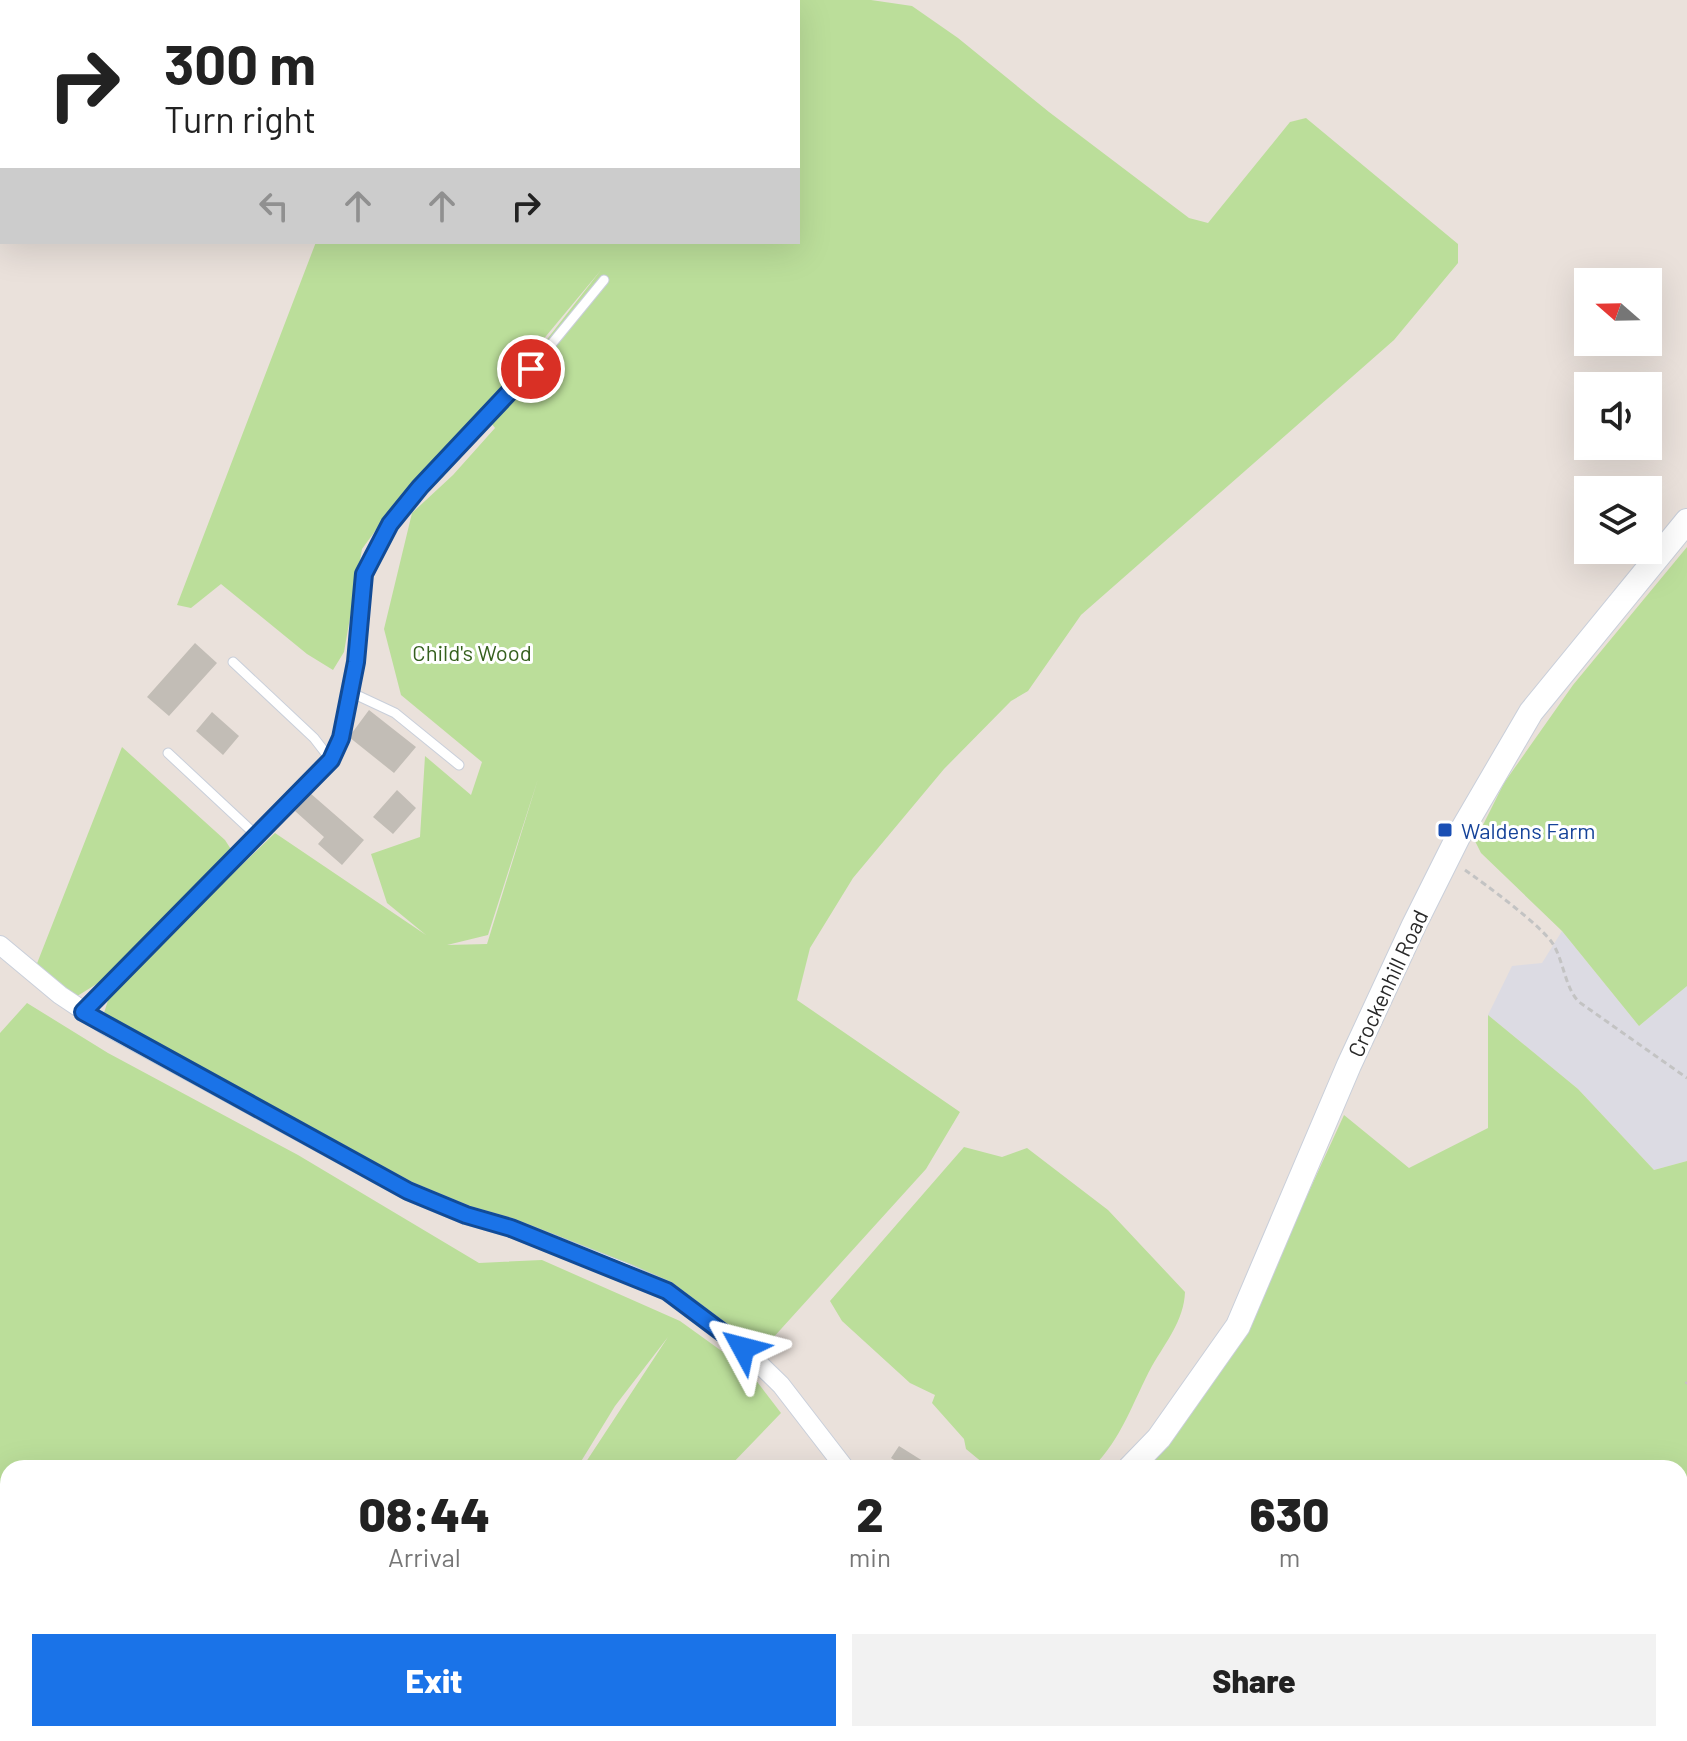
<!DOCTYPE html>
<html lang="en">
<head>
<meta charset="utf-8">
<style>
	body { margin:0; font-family:Barlow,sans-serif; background:#f2f2f2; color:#222; height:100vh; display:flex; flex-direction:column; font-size:30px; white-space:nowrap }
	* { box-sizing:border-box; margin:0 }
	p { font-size:26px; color:#767676 }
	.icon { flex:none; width:44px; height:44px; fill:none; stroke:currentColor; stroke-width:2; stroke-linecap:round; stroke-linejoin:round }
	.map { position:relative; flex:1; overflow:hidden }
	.details { position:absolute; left:0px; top:1460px; width:1688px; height:282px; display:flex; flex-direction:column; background:#fff; border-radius:24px 24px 0 0; box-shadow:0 8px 32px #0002 }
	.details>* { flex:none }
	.hud { position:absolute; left:0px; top:0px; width:800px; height:244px; box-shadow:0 8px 32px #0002; background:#fff; color:#222; overflow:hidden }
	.needle { width:52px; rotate:290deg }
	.controls { position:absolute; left:1574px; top:268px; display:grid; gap:16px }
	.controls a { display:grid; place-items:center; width:88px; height:88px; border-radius:0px; background:#fff; box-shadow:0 8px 32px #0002; font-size:40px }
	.pin { position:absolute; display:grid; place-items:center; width:68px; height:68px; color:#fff; margin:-34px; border:4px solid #fff; border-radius:50%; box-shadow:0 2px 8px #0007 }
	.me { position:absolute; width:88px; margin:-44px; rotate:308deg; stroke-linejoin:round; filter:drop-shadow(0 0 6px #0008) }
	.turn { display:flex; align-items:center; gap:28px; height:168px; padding:0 32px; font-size:36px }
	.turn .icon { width:104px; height:104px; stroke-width:2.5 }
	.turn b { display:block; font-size:56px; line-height:68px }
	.lanes { display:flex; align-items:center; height:76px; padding:0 32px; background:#0003; justify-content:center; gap:40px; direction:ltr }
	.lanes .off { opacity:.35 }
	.eta { display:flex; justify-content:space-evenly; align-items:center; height:136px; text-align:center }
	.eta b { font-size:48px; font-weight:800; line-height:56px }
	.action { display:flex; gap:16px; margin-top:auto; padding:16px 32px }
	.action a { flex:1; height:92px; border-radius:0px; background:#1a73e8; color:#fff; font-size:32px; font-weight:800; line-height:92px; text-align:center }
	.action a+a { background:#f2f2f2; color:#222 }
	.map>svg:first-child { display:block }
	.industrial { fill:#dcdbe3 }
	.green { fill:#bbde9a; fill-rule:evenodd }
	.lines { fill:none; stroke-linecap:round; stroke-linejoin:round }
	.stream { stroke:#73d8e7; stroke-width:5 }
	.building { fill:#c2bdb6 }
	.service-casing { stroke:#c9cfda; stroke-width:11 }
	.minor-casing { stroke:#c9cfda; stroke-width:20 }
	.secondary-casing { stroke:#c9cfda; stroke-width:26 }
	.path { stroke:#c3c3c3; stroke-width:3; stroke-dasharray:6 4; stroke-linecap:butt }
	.service { stroke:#fff; stroke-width:9 }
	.minor { stroke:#fff; stroke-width:18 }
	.secondary { stroke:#fff; stroke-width:24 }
	.route-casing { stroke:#114b97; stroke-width:20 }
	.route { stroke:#1a73e8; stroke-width:14 }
	.transit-dot { fill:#1a4fb4; stroke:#fff; stroke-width:3 }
	.labels { text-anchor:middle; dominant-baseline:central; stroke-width:6; stroke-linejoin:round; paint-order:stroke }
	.park-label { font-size:22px; fill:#35601e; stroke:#fff }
	.transit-label { font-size:22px; fill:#164399; stroke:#fff; text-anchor:start }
	.street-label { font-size:22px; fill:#282828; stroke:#fff }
</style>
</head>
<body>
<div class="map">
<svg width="1687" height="1741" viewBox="0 0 1687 1741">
	<rect width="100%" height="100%" fill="#eae1db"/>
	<path class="industrial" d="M1562,931L1639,1026L1687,986V1161L1654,1170L1578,1089L1488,1015L1512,966L1542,963Z"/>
	<path class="green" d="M410,0H871L912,6L958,38L1049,112L1189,218L1208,223L1290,122L1306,118L1458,244V263L1394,340L1081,615L1028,691L1011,701L944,769L853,878L810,948L797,1000L960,1112L926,1169L762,1350L658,1277L436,1197L103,1016L111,991L275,833L426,935L387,903L371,854L420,837L425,756L471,795L482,762L401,695L384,629L412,513L453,475L495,428L483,412L400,497L362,549L344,652L333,670L307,654L221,584L191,608L177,605L316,242H798V2H410ZM601,270L534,356L492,402V401ZM538,779L487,944L447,945L488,935Z
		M1687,547V986L1639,1026L1562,931L1481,853L1475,841L1504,783L1573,685Z
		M122,747L225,840L234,854L108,977L74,998L36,966Z
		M27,1003L108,1053L298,1155L479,1263L542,1260L680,1321L748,1370L781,1413L728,1468H582L668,1337L615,1406L577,1468H8V1688L0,1681V1033Z
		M1488,1015L1578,1089L1654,1170L1687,1161V1741H1350L1352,1734H1680V1468H1136L1283,1248L1344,1115L1409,1168L1488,1128Z
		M964,1147L1002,1157L1027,1148L1108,1210L1185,1292C1184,1320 1166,1342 1152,1366C1133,1401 1122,1439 1092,1468H989L966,1449L964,1439L932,1403L935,1395L910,1383L842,1321L830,1301Z
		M55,1734H584L580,1741H63Z
		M976,1734H1348L1346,1741H990Z"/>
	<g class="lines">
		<path class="stream" d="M621,1737L625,1734
			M613,1741L615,1740"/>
	</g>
	<path class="building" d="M195,643L217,663L169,716L147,697Z
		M369,710L416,747L394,773L349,737Z
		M212,712L239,736L223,755L196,731Z
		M397,790L416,808L393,834L373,817Z
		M310,793L364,840L342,865L318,844L324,837L295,811Z
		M899,1446L934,1468H907L891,1458Z"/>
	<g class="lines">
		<defs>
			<path id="service" d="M233,662L314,738L331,760
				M348,691L395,713L459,765
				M168,753L258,837
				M83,1012L331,760L341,738L356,662L364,574L390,524L420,487L513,391L604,280"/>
			<path id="minor" d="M0,945L60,995L108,1027L408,1191L466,1215L511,1228L624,1272L667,1291L743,1348L781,1385L845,1468"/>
			<path id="secondary" d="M1130,1468L1159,1438L1238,1326L1349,1065L1414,925L1458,837L1531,712L1687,521
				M851,1741L857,1734"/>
		</defs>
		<use href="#service" class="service-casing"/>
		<use href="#minor" class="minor-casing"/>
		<use href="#secondary" class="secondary-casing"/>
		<path class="path" d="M1465,870C1485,884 1542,926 1553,944C1564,962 1565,988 1579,1002L1687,1078
			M1686,1384L1687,1382
			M0,1605L8,1601
			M0,1696L8,1704
			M39,1734L46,1741
			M250,1734L256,1741"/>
		<use href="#service" class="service"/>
		<use href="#minor" class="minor"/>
		<use href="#secondary" class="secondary"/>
	</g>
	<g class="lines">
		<defs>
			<path id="route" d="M531,369L420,487L390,524L364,574L356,662L341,738L331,760L83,1012L408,1191L466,1215L511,1228L667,1291L743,1348"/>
		</defs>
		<use href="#route" class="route-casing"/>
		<use href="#route" class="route"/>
	</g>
	<rect class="transit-dot" x="1437" y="822" width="16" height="16" rx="4"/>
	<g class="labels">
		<g class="park-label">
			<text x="472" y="652">Child's Wood</text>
		</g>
		<g class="transit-label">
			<text x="1461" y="830">Waldens Farm</text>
		</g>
		<g class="street-label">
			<text transform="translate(1387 983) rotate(-65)">Crockenhill Road</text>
		</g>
	</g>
</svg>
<div class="controls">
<a><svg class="needle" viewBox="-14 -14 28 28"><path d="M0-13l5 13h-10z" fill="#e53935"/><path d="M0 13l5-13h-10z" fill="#767676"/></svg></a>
<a><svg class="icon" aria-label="sound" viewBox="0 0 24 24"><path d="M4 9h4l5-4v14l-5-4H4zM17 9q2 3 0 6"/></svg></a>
<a><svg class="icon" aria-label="layers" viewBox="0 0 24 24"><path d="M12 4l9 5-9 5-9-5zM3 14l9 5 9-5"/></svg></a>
</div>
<div class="pin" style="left:531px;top:369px;background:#d93025"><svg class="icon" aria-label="arrive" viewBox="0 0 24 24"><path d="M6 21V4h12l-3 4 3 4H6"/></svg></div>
<svg class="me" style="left:743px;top:1348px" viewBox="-20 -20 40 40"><path d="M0-17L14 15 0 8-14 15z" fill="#1a73e8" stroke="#fff" stroke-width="4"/></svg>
<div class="hud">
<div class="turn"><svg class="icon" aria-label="right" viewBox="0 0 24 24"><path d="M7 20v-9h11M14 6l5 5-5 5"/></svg><div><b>300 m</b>Turn right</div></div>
<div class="lanes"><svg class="icon off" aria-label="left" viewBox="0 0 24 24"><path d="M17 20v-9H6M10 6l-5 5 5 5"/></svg><svg class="icon off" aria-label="ahead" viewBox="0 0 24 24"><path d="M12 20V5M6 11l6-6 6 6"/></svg><svg class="icon off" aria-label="ahead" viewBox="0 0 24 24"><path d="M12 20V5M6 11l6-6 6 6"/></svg><svg class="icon" aria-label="right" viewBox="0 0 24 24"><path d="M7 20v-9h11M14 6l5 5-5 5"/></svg></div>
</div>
<section class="details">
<div class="eta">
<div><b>08:44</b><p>Arrival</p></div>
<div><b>2</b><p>min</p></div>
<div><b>630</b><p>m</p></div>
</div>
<div class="action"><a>Exit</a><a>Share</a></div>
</section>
</div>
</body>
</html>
